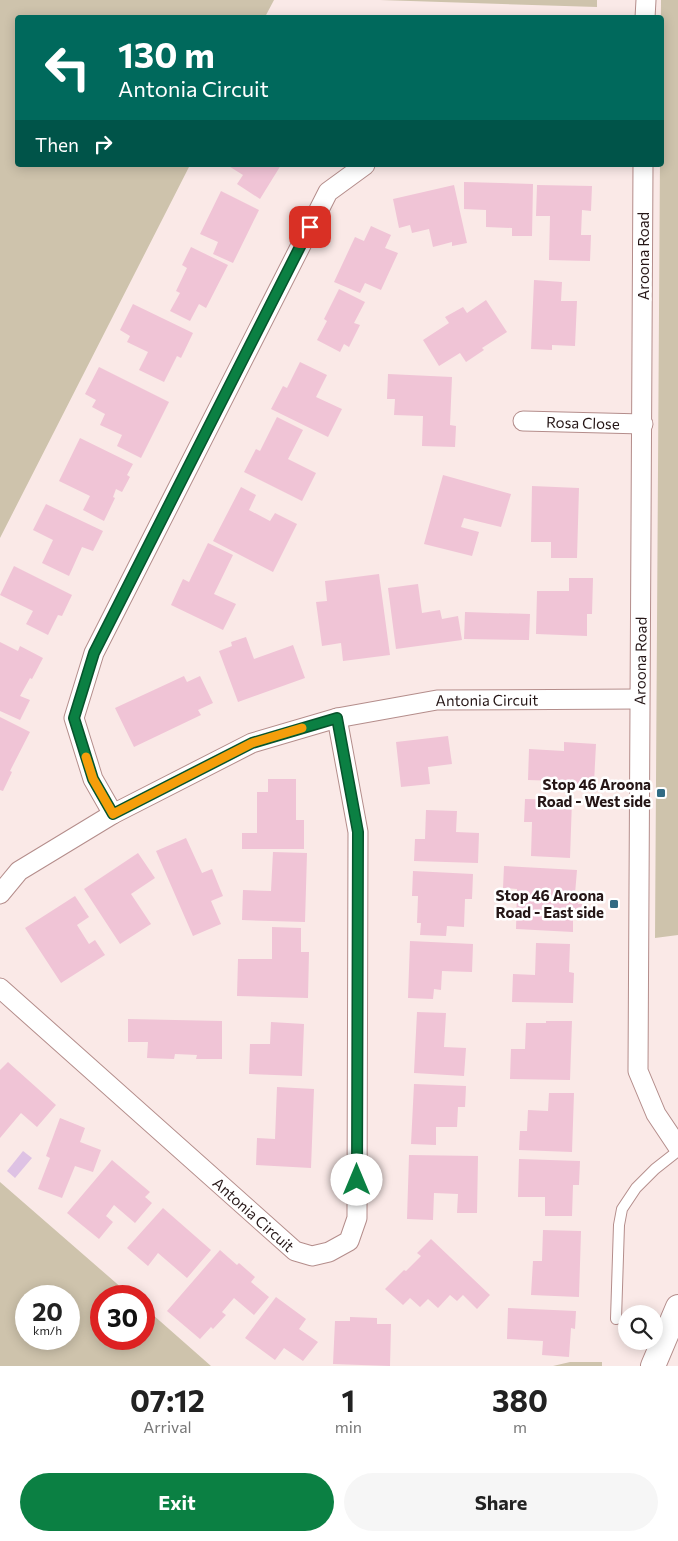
<!DOCTYPE html>
<html lang="en">
<head>
<meta charset="utf-8">
<style>
	body { margin:0; font-family:Commissioner,sans-serif; background:#f6f6f6; color:#222; height:100vh; display:flex; flex-direction:column; font-size:19px; white-space:nowrap }
	* { box-sizing:border-box; margin:0 }
	p { font-size:16px; color:#767676 }
	.icon { flex:none; width:28px; height:28px; fill:none; stroke:currentColor; stroke-width:2; stroke-linecap:round; stroke-linejoin:round }
	.map { position:relative; height:1366px; overflow:hidden }
	.details { display:flex; flex-direction:column; background:#fff; flex:1 }
	.details>* { flex:none }
	.banner { position:absolute; left:15px; top:15px; width:649px; height:152px; border-radius:5px; box-shadow:0 2px 12px #0003; background:#00695c; color:#fff; overflow:hidden }
	.fabs { position:absolute; left:618px; top:1305px; display:grid; gap:10px }
	.fabs a { display:grid; place-items:center; width:45px; height:45px; border-radius:50%; background:#fff; box-shadow:0 2px 12px #0003; font-size:25px }
	.speed { position:absolute; left:15px; top:1285px; display:flex; gap:10px; font-size:25px; font-weight:700; text-align:center }
	.speed>* { display:grid; place-content:center; width:65px; height:65px; border-radius:50%; background:#fff; box-shadow:0 2px 12px #0003; line-height:1 }
	.speed small { font-size:12px; font-weight:400 }
	.speed .limit { border:8px solid #d22; background:#fff; color:#111 }
	.pin { position:absolute; display:grid; place-items:center; width:42px; height:42px; color:#fff; margin:-21px; border-radius:10px; box-shadow:0 2px 8px #0006 }
	.me { position:absolute; width:55px; margin:-28px; rotate:0deg; stroke-linejoin:round; filter:drop-shadow(0 0 4px #0008) }
	.turn { display:flex; align-items:center; gap:18px; height:105px; padding:0 20px; font-size:22px }
	.turn .icon { width:65px; height:65px; stroke-width:2.5 }
	.turn b { display:block; font-size:35px; line-height:42px }
	.then { display:flex; align-items:center; height:48px; padding:0 20px; background:#0003; gap:10px; font-size:19px }
	.eta { display:flex; justify-content:space-evenly; align-items:center; height:85px; text-align:center }
	.eta b { font-size:30px; font-weight:700; line-height:35px }
	.primary-button { display:flex; gap:10px; margin-top:auto; padding:10px 20px }
	.primary-button a { flex:1; height:58px; border-radius:30px; background:#0b8043; color:#fff; font-size:20px; font-weight:700; line-height:58px; text-align:center }
	.primary-button a+a { background:#f6f6f6; color:#222 }
	.map>svg:first-child { display:block }
	.green { fill:#cec3ac; fill-rule:evenodd }
	.water { fill:#dec2e4 }
	.building { fill:#f0c4d6 }
	.lines { fill:none; stroke-linecap:round; stroke-linejoin:round }
	.service-casing { stroke:#b48d8b; stroke-width:12 }
	.minor-casing { stroke:#b48d8b; stroke-width:21 }
	.tertiary-casing { stroke:#b48d8b; stroke-width:26 }
	.service { stroke:#fff; stroke-width:10 }
	.minor { stroke:#fff; stroke-width:19 }
	.tertiary { stroke:#fff; stroke-width:24 }
	.route-casing { stroke:#07532c; stroke-width:12 }
	.route { stroke:#0b8043; stroke-width:9 }
	.slow { stroke:#f59e0b; stroke-width:9 }
	.poi-dot { fill:#316b84; stroke:#fff; stroke-width:2 }
	.labels { text-anchor:middle; dominant-baseline:central; stroke-width:5; stroke-linejoin:round; paint-order:stroke }
	.street-label { font-size:15px; fill:#251616; stroke:#fff }
	.poi-label { font-size:15px; font-weight:bold; fill:#251616; stroke:#fff; text-anchor:end }
</style>
</head>
<body>
<div class="map">
<svg width="678" height="1366" viewBox="0 0 678 1366">
	<rect width="100%" height="100%" fill="#fae9e7"/>
	<path class="green" d="M0,0H274L265,17L18,18V165H190L0,538Z
		M380,0H597V7Z
		M661,0H678V935L655,938Z
		M0,1182L131,1296H101V1339H144V1307L211,1366H0ZM26,1296H69V1339H26Z
		M570,1362H602V1366H553Z"/>
	<path class="water" d="M23,1151L32,1158L15,1178L7,1171Z"/>
	<path class="building" d="M227,165H281L260,199L237,184L243,175Z
		M464,182L533,184L532,236H512V228L486,227V210L464,209Z
		M454,185L467,243L452,246V242L433,247L429,229L412,233L410,225L399,228L393,199Z
		M537,185L592,186L591,211L582,210L581,235H591L590,261L549,260L550,216H536Z
		M221,191L259,210L233,263L213,254L218,242L200,234Z
		M371,226L391,235L385,248L398,253L381,290L365,283L360,293L334,282L355,237L364,241Z
		M191,247L228,265L206,308L199,304L190,321L170,311L180,293L176,291L187,268L182,265Z
		M534,280L562,282L561,301H577L575,346L552,345V350L531,349Z
		M339,289L365,302L354,323L360,325L349,347L344,344L340,352L317,340L327,321L324,319Z
		M486,300L507,332L482,348L484,350L466,362L460,353L439,366L423,340L449,323L445,317L463,307L467,313Z
		M133,304L193,333L181,358L177,356L164,382L139,370L148,352L127,342L130,336L120,330Z
		M300,362L327,375L316,397L342,409L328,437L271,409L283,386L287,388Z
		M99,367L169,402L141,458L117,446L122,435L100,425L105,414L92,407L96,400L85,394Z
		M388,374L452,377L450,425L456,426L455,447L422,446L423,416L394,415L395,399H387Z
		M277,417L303,430L288,459L316,473L302,501L244,472L256,449L260,451Z
		M80,438L133,464L127,475L130,477L122,492L116,489L113,497L115,498L104,521L83,510L90,496L59,481Z
		M443,475L511,494L501,527L464,518L461,527L479,532L472,556L424,544Z
		M532,486L579,488L577,558H551V542H531Z
		M241,487L256,495L249,510L270,521L275,513L297,524L273,572L213,541Z
		M46,504L103,531L93,551L82,547L69,576L42,563L53,540L33,530Z
		M208,543L233,555L214,594L236,604L223,630L171,605L183,579L189,582Z
		M14,566L72,595L62,616L58,615L48,635L26,624L33,611L0,595Z
		M379,574L390,655L343,661L341,643L322,646L316,602L327,601L325,581Z
		M569,578H593L592,614H587V636L536,634L537,591H569Z
		M418,584L422,613L440,610L442,619L458,616L462,640L396,649L388,588Z
		M465,612L530,614L529,640L464,639Z
		M246,637L254,659L293,645L305,678L238,702L219,651L232,646L231,642Z
		M0,642L18,651L20,646L43,658L32,679L30,678L20,696L30,700L20,720L0,711Z
		M184,676L187,682L200,676L213,703L198,710L201,715L134,747L115,708Z
		M0,717L30,732L10,771L12,772L3,791L0,790Z
		M448,736L452,764L428,767L430,784L401,787L396,742Z
		M564,742L596,744L594,783L591,782L590,789L557,787V781L528,780L529,749L564,751Z
		M268,779H296V820H304V849H242V833H257V792H268Z
		M525,799L572,800L570,858L531,856L532,822H524Z
		M426,810L457,811L456,832L479,833L478,863L414,861L415,839H425Z
		M186,838L202,873L212,869L223,896L211,901L221,924L193,936L156,851Z
		M273,852L307,853L305,922L242,920L243,890L271,891Z
		M138,853L155,878L131,894L151,924L120,944L84,889Z
		M504,866L577,870L575,894H579L578,904H582L581,918H573V932L516,929L517,889L503,888Z
		M413,871L473,874L472,899H465L464,927L447,926L446,936L420,935L421,923H417L418,896H412Z
		M75,896L89,917L77,925L89,944L95,940L105,955L61,983L25,928Z
		M272,927L301,928V952H309L308,998L237,996L238,959H272Z
		M410,941L473,944L472,972L442,971L441,990L434,989L433,999L408,998Z
		M536,943L570,944L569,972L574,973L573,1003L512,1002L513,974L535,975Z
		M417,1012L446,1013L444,1047L466,1048L464,1076L414,1073Z
		M128,1019L222,1021V1059H196L197,1055L175,1054L174,1059L147,1058L148,1042H128Z
		M546,1021H572L570,1080L510,1079L511,1049H525L526,1023H546Z
		M271,1022L304,1024L302,1076L249,1074L250,1044H270Z
		M8,1062L56,1105L37,1127L21,1113L0,1138V1070Z
		M414,1084L466,1086L465,1107H458L457,1127H436V1145L411,1144Z
		M277,1087L314,1089L311,1168L256,1165L257,1138L275,1139Z
		M549,1093H574L572,1152L519,1150L520,1131H527L528,1110L548,1111Z
		M60,1118L85,1128L80,1142L101,1150L93,1172L75,1166L62,1198L38,1189L50,1158L46,1156Z
		M409,1155L478,1156L477,1213H457L458,1194L434,1193L433,1220L407,1219Z
		M519,1159L580,1161L579,1185H573L572,1216H545V1197H518Z
		M112,1160L150,1192L145,1197L152,1203L135,1223L114,1205L106,1216L113,1222L99,1239L67,1213Z
		M163,1208L211,1250L187,1278L158,1253L148,1266L127,1248Z
		M543,1230L581,1231L579,1297L531,1295L533,1261H542Z
		M431,1239L490,1295L477,1309L463,1295L457,1301L450,1295L438,1308L428,1299L420,1307L410,1298L403,1305L385,1289L404,1270L406,1271L421,1256L417,1253Z
		M220,1250L237,1265L239,1263L255,1277L251,1282L269,1297L254,1315L234,1298L222,1312L226,1315L213,1329L211,1327L200,1339L167,1311Z
		M276,1297L306,1319L299,1329L318,1342L303,1361L284,1348L275,1360L245,1338Z
		M508,1308L576,1311L575,1329L571,1328L569,1357L542,1355L543,1341L507,1339Z
		M350,1317L377,1318V1324H391L390,1366L333,1364L335,1321H350Z"/>
	<g class="lines">
		<defs>
			<path id="service" d="M616,1319L619,1225L622,1209L636,1188L655,1169L678,1151"/>
			<g id="minor">
				<path d="M645,18L646,0"/>
				<path d="M643,165L638,1071L656,1114L678,1147"/>
				<path id="s1" d="M523,421L643,424"/>
				<path d="M113,814L93,779L74,718L94,653L328,192L365,165"/>
				<path id="s2" d="M0,894L19,871L113,814L252,743L337,718L437,700L639,699"/>
				<path id="s3" d="M0,988L295,1251L312,1256L329,1252L349,1241L357,1218L358,832L337,718"/>
			</g>
			<path id="tertiary" d="M653,1366L678,1307"/>
		</defs>
		<use href="#service" class="service-casing"/>
		<use href="#minor" class="minor-casing"/>
		<use href="#tertiary" class="tertiary-casing"/>
		<use href="#service" class="service"/>
		<use href="#minor" class="minor"/>
		<use href="#tertiary" class="tertiary"/>
	</g>
	<g class="lines">
		<defs>
			<path id="route" d="M310,227L94,653L74,718L93,779L113,814L252,743L337,718L358,832L357,1180"/>
		</defs>
		<use href="#route" class="route-casing"/>
		<use href="#route" class="route"/>
		<path class="slow" d="M86,757L93,779L113,814L252,743L302,728"/>
	</g>
	<g class="poi-dot">
		<rect x="656" y="788" width="10" height="10" rx="2.5"/>
		<rect x="609" y="899" width="10" height="10" rx="2.5"/>
	</g>
	<g class="labels">
		<g class="street-label">
			<text transform="translate(643 256) rotate(-90)">Aroona Road</text>
			<text stroke="none"><textPath href="#s1" startOffset="60">Rosa Close</textPath></text>
			<text transform="translate(640 661) rotate(-89)">Aroona Road</text>
			<text stroke="none"><textPath href="#s2" startOffset="536">Antonia Circuit</textPath></text>
			<text stroke="none"><textPath href="#s3" startOffset="340">Antonia Circuit</textPath></text>
		</g>
		<g class="poi-label">
			<text x="651" y="784">Stop 46 Aroona<tspan x="651" dy="17">Road - West side</tspan></text>
			<text x="604" y="895">Stop 46 Aroona<tspan x="604" dy="17">Road - East side</tspan></text>
		</g>
	</g>
</svg>
<div class="fabs">
<a><svg class="icon" aria-label="search" viewBox="0 0 24 24"><circle cx="10" cy="10" r="6"/><path d="M15 15l6 6"/></svg></a>
</div>
<div class="speed"><div>20<small>km/h</small></div><div class="limit">30</div></div>
<div class="pin" style="left:310px;top:227px;background:#d93025"><svg class="icon" aria-label="arrive" viewBox="0 0 24 24"><path d="M6 21V4h12l-3 4 3 4H6"/></svg></div>
<svg class="me" style="left:357px;top:1180px" viewBox="-20 -20 40 40"><circle r="19" fill="#fff"/><path d="M0-13L10 11 0 6-10 11z" fill="#0b8043"/></svg>
<div class="banner">
<div class="turn"><svg class="icon" aria-label="left" viewBox="0 0 24 24"><path d="M17 20v-9H6M10 6l-5 5 5 5"/></svg><div><b>130 m</b>Antonia Circuit</div></div>
<div class="then">Then<svg class="icon" aria-label="right" viewBox="0 0 24 24"><path d="M7 20v-9h11M14 6l5 5-5 5"/></svg></div>
</div>
</div>
<section class="details">
<div class="eta">
<div><b>07:12</b><p>Arrival</p></div>
<div><b>1</b><p>min</p></div>
<div><b>380</b><p>m</p></div>
</div>
<div class="primary-button"><a>Exit</a><a>Share</a></div>
</section>
</body>
</html>
